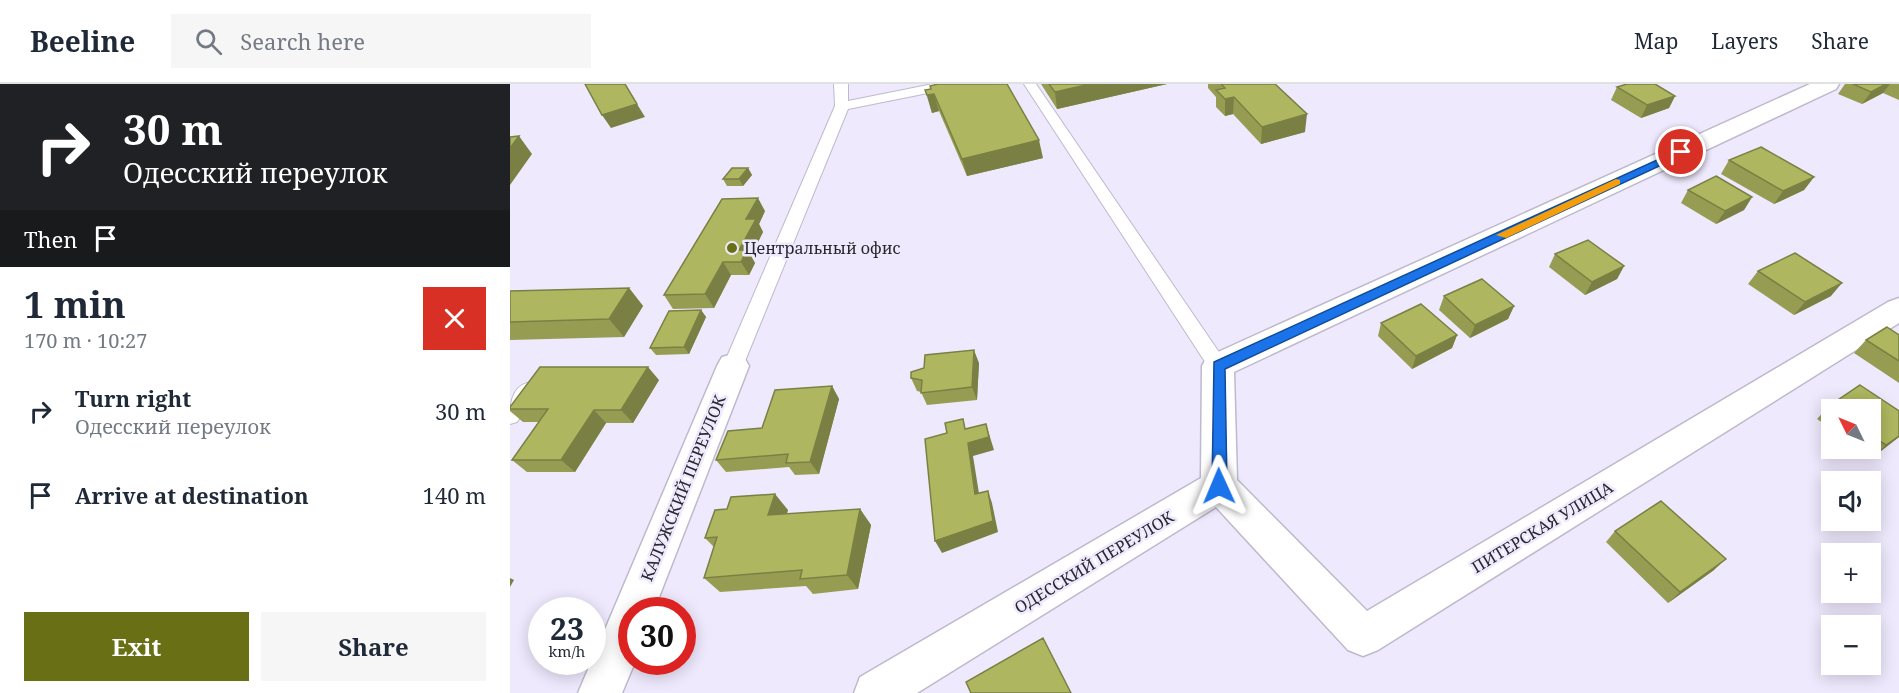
<!DOCTYPE html>
<html lang="en">
<head>
<meta charset="utf-8">
<style>
	body { margin:0; font-family:"Noto Serif",serif; background:#f6f6f7; color:#1f2937; height:100vh; display:flex; flex-direction:column; font-size:22px; white-space:nowrap }
	* { box-sizing:border-box; margin:0 }
	p { font-size:20px; color:#747a83 }
	.icon { flex:none; width:33px; height:33px; fill:none; stroke:currentColor; stroke-width:2; stroke-linecap:round; stroke-linejoin:round }
	.map { position:relative; flex:1; overflow:hidden }
	.details { display:flex; flex-direction:column; background:#fff; width:510px }
	.details>* { flex:none }
	.banner { background:#202124; color:#fff; overflow:hidden }
	.needle { width:39px; rotate:313deg }
	.tools { position:absolute; left:1311px; top:315px; display:grid; gap:12px }
	.tools a { display:grid; place-items:center; width:60px; height:60px; border-radius:0px; background:#fff; box-shadow:0 3px 15px #0003; font-size:30px }
	.speed { position:absolute; left:18px; top:513px; display:flex; gap:12px; font-size:30px; font-weight:700; text-align:center }
	.speed>* { display:grid; place-content:center; width:78px; height:78px; border-radius:50%; background:#fff; box-shadow:0 3px 15px #0003; line-height:1 }
	.speed small { font-size:15px; font-weight:400 }
	.speed .limit { border:9px solid #d22; background:#fff; color:#111 }
	.pin { position:absolute; display:grid; place-items:center; width:51px; height:51px; color:#fff; margin:-26px; border:3px solid #fff; border-radius:50%; box-shadow:0 2px 6px #0007 }
	.me { position:absolute; width:66px; margin:-33px; rotate:359deg; stroke-linejoin:round; filter:drop-shadow(0 0 4px #0008) }
	.turn { display:flex; align-items:center; gap:21px; height:126px; padding:0 24px; font-size:27px }
	.turn .icon { width:78px; height:78px; stroke-width:2.5 }
	.turn b { display:block; font-size:42px; line-height:51px }
	.then { display:flex; align-items:center; height:57px; padding:0 24px; background:#0003; gap:12px; font-size:22px }
	.round { display:grid; place-items:center; flex:none; width:63px; height:63px; border-radius:0px; background:#f6f6f7 }
	.headline { display:flex; align-items:center; justify-content:space-between; height:102px; padding:0 24px }
	h1 { font-size:36px; font-weight:700; line-height:45px }
	.cta { display:flex; gap:12px; margin-top:auto; padding:12px 24px }
	.cta a { flex:1; height:69px; border-radius:0px; background:#686f15; color:#fff; font-size:24px; font-weight:700; line-height:69px; text-align:center }
	.cta a+a { background:#f6f6f7; color:#1f2937 }
	ul { padding:0; list-style:none }
	li { display:flex; align-items:center; gap:18px; height:84px; padding:0 24px }
	li div { flex:1 }
	li b { display:block; font-size:22px }
	li em { font-style:normal }
	header { display:flex; align-items:center; gap:36px; box-sizing:border-box; height:84px; padding:0 30px; background:#fff; border-bottom:2px solid #e0e1e3 }
	header strong { font-size:28px }
	nav { display:flex; gap:33px; margin-inline-start:auto; font-size:21px }
	.search { width:420px; height:54px; background:#f6f6f7; display:flex; align-items:center; gap:15px; box-sizing:border-box; padding:0 21px; border-radius:0px; color:#747a83; font-size:22px }
	main { display:flex; flex:1; min-height:0 }
	.map>svg:first-child { display:block }
	.lines { fill:none; stroke-linecap:round; stroke-linejoin:round }
	.lane-casing { stroke:#beb9cc; stroke-width:2 }
	.street-casing { stroke:#beb9cc; stroke-width:3 }
	.lane { fill:#fff; fill-rule:evenodd }
	.street { fill:#fff; fill-rule:evenodd }
	.wall { fill:#969d53 }
	.shaded-wall { fill:#7a8043 }
	.building { fill:#aeb760; stroke:#7a8043; stroke-width:1.5 }
	.route { fill:#1a73e8; stroke:#114b97; stroke-width:1.5 }
	.slow { fill:#f59e0b }
	.poi-dot { fill:#686f15; stroke:#eee9fd; stroke-width:2 }
	.labels { text-anchor:middle; dominant-baseline:central; stroke-width:5; stroke-linejoin:round; paint-order:stroke }
	.poi-label { font-size:16px; fill:#29272e; stroke:#eee9fd; text-anchor:start }
	.street-label { font-size:16px; fill:#29272e; stroke:#eee9fd }
</style>
</head>
<body>
<header>
<strong>Beeline</strong>
<div class="search"><svg class="icon" aria-label="search" viewBox="0 0 24 24"><circle cx="10" cy="10" r="6"/><path d="M15 15l6 6"/></svg>Search here</div>
<nav><a>Map</a><a>Layers</a><a>Share</a></nav>
</header>
<main>
<section class="details">
<div class="banner">
<div class="turn"><svg class="icon" aria-label="right" viewBox="0 0 24 24"><path d="M7 20v-9h11M14 6l5 5-5 5"/></svg><div><b>30 m</b>Одесский переулок</div></div>
<div class="then">Then<svg class="icon" aria-label="arrive" viewBox="0 0 24 24"><path d="M6 21V4h12l-3 4 3 4H6"/></svg></div>
</div>
<div class="headline"><div><h1>1 min</h1><p>170 m · 10:27</p></div><a class="round" style="background:#d93025;color:#fff"><svg class="icon" aria-label="close" viewBox="0 0 24 24"><path d="M6 6l12 12M18 6L6 18"/></svg></a></div>
<ul>
<li><svg class="icon" aria-label="right" viewBox="0 0 24 24"><path d="M7 20v-9h11M14 6l5 5-5 5"/></svg><div><b>Turn right</b><p>Одесский переулок</p></div><em>30 m</em></li>
<li><svg class="icon" aria-label="arrive" viewBox="0 0 24 24"><path d="M6 21V4h12l-3 4 3 4H6"/></svg><div><b>Arrive at destination</b></div><em>140 m</em></li>
</ul>
<div class="cta"><a>Exit</a><a>Share</a></div>
</section>
<div class="map">
<svg width="1389" height="609" viewBox="0 0 1389 609">
	<rect width="100%" height="100%" fill="#eee9fd"/>
	<g class="lines">
		<defs>
			<path id="lane" d="M324,0H338V17L423,0H449L443,4L338,25L233,282L230,287H216L213,282L325,22Z
				M514,0H526L715,277L718,282L715,287H701Z
				M17,299L24,301L27,306L7,338L0,340C0,324 0,304 17,299Z"/>
			<path id="street" d="M1300,0H1329L1326,5L724,288L727,396L857,527L1378,218L1389,214V239L868,566L853,572L838,566L706,423L407,609H344L350,593L691,394L692,282L697,273Z
				M223,270L234,273L239,282L144,526H122V578H125L112,609H68L207,282L212,273Z"/>
		</defs>
		<use href="#lane" class="lane-casing"/>
		<use href="#street" class="street-casing"/>
		<use href="#lane" class="lane"/>
		<use href="#street" class="street"/>
	</g>
	<path class="wall" d="M531,0H657L547,25Z
		M698,0H765L795,48L751,60L723,30L715,32L706,23V13L698,4Z
		M1335,0H1389V16L1373,9L1352,20L1328,10Z
		M1107,3L1165,12L1159,24L1131,34L1101,16Z
		M415,6L533,74L457,92L429,27L422,29Z
		M1219,76L1304,93L1294,106L1264,120L1211,90Z
		M238,84L242,91L233,102H217L213,95Z
		M1178,106L1242,113L1234,126L1206,140L1171,119Z
		M255,127L249,140L253,148L241,172L245,179L239,191H221L204,224L163,225L154,211Z
		M1045,170L1114,182L1107,195L1075,211L1039,183Z
		M1248,187L1321,212L1284,231L1238,200Z
		M119,204L133,222L114,253L0,256V207Z
		M934,212L1004,222L998,235L960,254L929,226Z
		M191,226L196,233L179,270L146,271L140,264Z
		M871,239L947,251L942,264L902,285L868,252Z
		M1389,251V299L1344,269L1356,256Z
		M469,279L467,316L417,321L411,308L407,307L401,294Z
		M149,296L123,339H96L65,388H17L2,376L29,338H13L0,327V323Z
		M322,302L329,315L309,390L285,391L279,383L216,388L206,376L252,344Z
		M1319,322L1389,327V353L1362,374L1349,364H1360V326H1322V345L1307,335Z
		M350,425L361,441L348,505L303,510L296,502L210,508L194,494L204,463L195,454L278,426L276,430Z
		M1105,447L1204,486L1158,519L1096,458Z"/>
	<path class="shaded-wall" d="M580,0H657L547,25L545,8Z
		M1376,0H1380L1373,9L1352,20L1361,8Z
		M424,10L429,27L422,29L417,11Z
		M1165,12L1159,24L1131,34L1137,21Z
		M724,13L723,30L715,32V15Z
		M127,20L135,33L101,44L92,31Z
		M797,30L795,48L751,60L752,43Z
		M9,52L22,70L0,101V64Z
		M529,56L533,74L457,92L452,75Z
		M238,84L242,91L233,102L229,95Z
		M1304,93L1294,106L1264,120L1273,107Z
		M1242,113L1234,126L1206,140L1215,127Z
		M248,114L255,127L249,140L253,148L241,172L245,179L239,191L231,178L229,166L236,135Z
		M213,178L221,191L204,224L195,210Z
		M1114,182L1107,195L1075,211L1082,198Z
		M1332,199L1321,212L1284,231L1295,218Z
		M119,204L133,222L114,253L99,235Z
		M1004,222L998,235L960,254L965,241Z
		M191,226L196,233L179,270L174,263Z
		M947,251L942,264L902,285L906,272Z
		M464,266L469,279L467,316L462,303Z
		M138,283L149,296L123,339L111,326Z
		M322,302L329,315L309,390L300,378Z
		M84,326L96,339L65,388L51,376Z
		M476,340L484,366L463,372L471,422L465,410L458,359Z
		M1389,352V353L1362,374L1376,361Z
		M478,407L482,419L488,448L432,469L425,457Z
		M265,410L278,426L272,447L258,431Z
		M350,425L361,441L348,505L337,491Z
		M1216,475L1204,486L1158,519L1170,508Z
		M0,494L4,496L0,503Z"/>
	<path class="building" d="M75,0H115L127,20L92,31Z
		M428,0H497L529,56L452,75L424,10L417,11L415,6L421,5L420,2Z
		M539,0H580L545,8Z
		M711,0H765L797,30L752,43L724,13L715,15L706,6L715,4Z
		M1117,0H1145L1165,12L1137,21L1107,3Z
		M1343,0H1376L1361,8Z
		M9,52L0,64V53Z
		M1251,63L1304,93L1273,107L1219,76Z
		M222,84H238L229,95H213Z
		M1206,92L1242,113L1215,127L1178,106Z
		M248,114L236,135H246L229,166H237L231,178H213L195,210L154,211L212,115Z
		M1078,156L1114,182L1082,198L1045,170Z
		M1285,169L1332,199L1295,218L1248,187Z
		M972,195L1004,222L965,241L934,212Z
		M119,204L99,235L0,238V207Z
		M911,220L947,251L906,272L871,239Z
		M191,226L174,263L140,264L159,227Z
		M1377,243L1389,251V277L1356,256Z
		M464,266L462,303L411,309L412,296L401,294V288L414,284L415,271Z
		M30,283H138L111,326H84L51,376H2L38,325H0V323Z
		M1350,301L1389,327V352L1376,361L1360,351V326H1324L1319,322Z
		M322,302L300,378L276,379L278,370L206,376L218,347L252,344L265,306Z
		M453,335L455,345L476,340L479,353L458,359L465,410L478,407L483,437L425,457L415,355L437,349L435,339Z
		M265,410L258,431L350,425L337,491L290,495L292,486L194,494L207,453L195,454L205,426L217,425L221,413Z
		M1151,417L1216,475L1170,508L1105,447Z
		M533,554L561,609H461L456,598Z"/>
	<path class="route" d="M1171,65L1176,68L1175,70L715,285L717,402L709,408L704,407L702,402L704,278Z"/>
	<path class="slow" d="M1106,95L1110,96V100L996,154L986,151Z"/>
	<circle class="poi-dot" cx="222" cy="164" r="6"/>
	<g class="labels">
		<g class="poi-label">
			<text x="234" y="164">Центральный офис</text>
		</g>
		<g class="street-label">
			<text transform="translate(173 404) rotate(-68)">КАЛУЖСКИЙ ПЕРЕУЛОК</text>
			<text transform="translate(1032 443) rotate(-31)">ПИТЕРСКАЯ УЛИЦА</text>
			<text transform="translate(584 478) rotate(-31)">ОДЕССКИЙ ПЕРЕУЛОК</text>
		</g>
	</g>
</svg>
<div class="tools">
<a><svg class="needle" viewBox="-14 -14 28 28"><path d="M0-13l5 13h-10z" fill="#e53935"/><path d="M0 13l5-13h-10z" fill="#747a83"/></svg></a>
<a><svg class="icon" aria-label="sound" viewBox="0 0 24 24"><path d="M4 9h4l5-4v14l-5-4H4zM17 9q2 3 0 6"/></svg></a>
<a>+</a>
<a>−</a>
</div>
<div class="speed"><div>23<small>km/h</small></div><div class="limit">30</div></div>
<div class="pin" style="left:1171px;top:68px;background:#d93025"><svg class="icon" aria-label="arrive" viewBox="0 0 24 24"><path d="M6 21V4h12l-3 4 3 4H6"/></svg></div>
<svg class="me" style="left:709px;top:402px" viewBox="-20 -20 40 40"><path d="M0-17L14 15 0 8-14 15z" fill="#1a73e8" stroke="#fff" stroke-width="4"/></svg>
</div>
</main>
</body>
</html>
